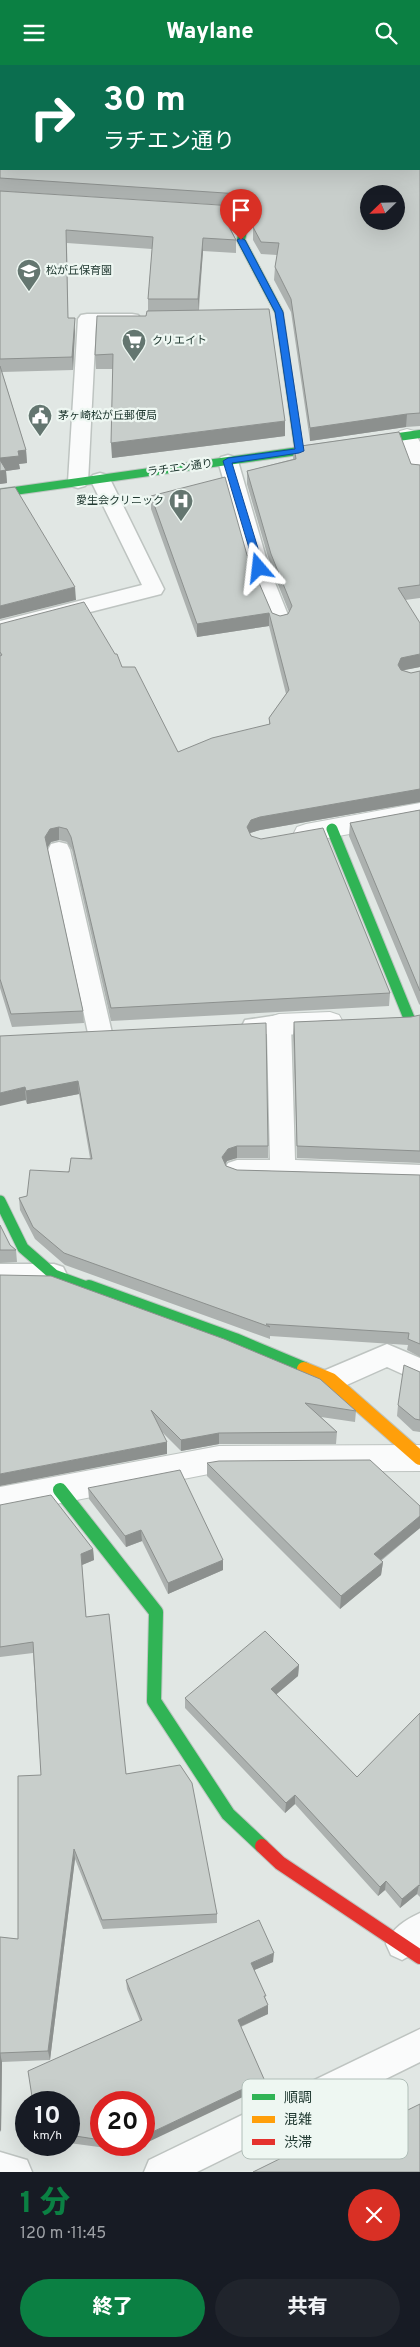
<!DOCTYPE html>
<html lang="ja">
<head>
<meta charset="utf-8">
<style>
	body { margin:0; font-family:Overpass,"Noto Sans JP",sans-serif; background:#20242c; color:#f1f3f6; height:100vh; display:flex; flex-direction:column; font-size:19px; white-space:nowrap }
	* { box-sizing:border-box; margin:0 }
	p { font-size:16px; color:#9ea1a6 }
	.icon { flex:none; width:28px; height:28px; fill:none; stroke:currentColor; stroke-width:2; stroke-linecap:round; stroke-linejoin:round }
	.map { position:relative; height:2107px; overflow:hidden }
	.side { display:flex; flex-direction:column; background:#171b24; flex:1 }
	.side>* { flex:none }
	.banner { position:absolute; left:0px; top:0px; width:420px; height:105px; box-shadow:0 5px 20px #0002; background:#0b6e4f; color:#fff; overflow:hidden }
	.needle { width:32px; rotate:247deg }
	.buttons { position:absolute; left:360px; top:120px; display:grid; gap:10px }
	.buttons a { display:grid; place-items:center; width:45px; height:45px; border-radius:50%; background:#171b24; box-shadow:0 5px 20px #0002; font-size:25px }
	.speed { position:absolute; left:15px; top:2026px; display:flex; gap:10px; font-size:25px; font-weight:700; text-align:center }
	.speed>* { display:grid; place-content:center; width:65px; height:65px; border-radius:50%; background:#171b24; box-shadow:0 5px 20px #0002; line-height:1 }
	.speed small { font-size:12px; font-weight:400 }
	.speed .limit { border:8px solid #d22; background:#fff; color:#111 }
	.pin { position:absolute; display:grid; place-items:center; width:42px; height:42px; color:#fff; margin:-51px -21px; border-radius:50% 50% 50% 0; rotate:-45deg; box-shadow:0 0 5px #0007 }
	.pin .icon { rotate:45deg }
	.me { position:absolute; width:55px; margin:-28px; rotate:343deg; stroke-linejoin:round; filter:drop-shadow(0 0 4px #0008) }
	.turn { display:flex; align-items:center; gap:18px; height:105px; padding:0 20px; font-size:22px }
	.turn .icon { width:65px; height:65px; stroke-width:2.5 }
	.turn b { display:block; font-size:35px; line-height:42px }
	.round { display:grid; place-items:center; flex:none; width:52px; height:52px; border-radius:26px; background:#20242c }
	.summary { display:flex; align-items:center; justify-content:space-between; height:85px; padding:0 20px }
	h1 { font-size:30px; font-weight:800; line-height:38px; color:#0b8043 }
	.action { display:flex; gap:10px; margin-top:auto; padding:10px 20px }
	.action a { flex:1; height:58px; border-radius:30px; background:#0b8043; color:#fff; font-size:20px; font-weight:800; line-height:58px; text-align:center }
	.action a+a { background:#20242c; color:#f1f3f6 }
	header { display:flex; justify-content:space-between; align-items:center; height:65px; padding:0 20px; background:#0b8043; color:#fff; font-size:22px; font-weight:800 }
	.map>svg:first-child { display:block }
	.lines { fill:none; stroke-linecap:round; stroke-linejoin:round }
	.lane-casing { stroke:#bec4c1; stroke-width:3 }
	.street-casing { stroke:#bec4c1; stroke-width:2 }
	.fast-far2-casing { stroke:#bdc5c1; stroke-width:10 }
	.fast-far1-casing { stroke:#bdc5c1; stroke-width:13 }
	.fast-casing { stroke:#bdc5c1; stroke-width:16 }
	.slow-casing { stroke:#bdc5c1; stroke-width:16 }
	.jam-casing { stroke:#bdc5c1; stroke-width:16 }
	.lane { fill:#fafbfb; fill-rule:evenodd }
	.street { fill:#fafbfb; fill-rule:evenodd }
	.fast-far2 { stroke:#30b455; stroke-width:8 }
	.fast-far1 { stroke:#30b455; stroke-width:11 }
	.fast { stroke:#30b455; stroke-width:14 }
	.slow { stroke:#ff9f0a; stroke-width:14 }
	.jam { stroke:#e5322d; stroke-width:14 }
	.wall { fill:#acb1af }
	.shaded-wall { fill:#8c908e }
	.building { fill:#c8cecb; stroke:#8c908e; fill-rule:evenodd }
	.route { fill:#1a73e8; stroke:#114b97 }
	.labels { text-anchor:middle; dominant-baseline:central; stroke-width:4.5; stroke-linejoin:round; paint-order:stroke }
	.far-poi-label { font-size:11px; fill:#203931; stroke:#eef7f2; text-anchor:start }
	.far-street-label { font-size:11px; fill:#203931; stroke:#eef7f2 }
	.key { fill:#eef7f2; stroke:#b0beb8; stroke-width:1 }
	.key-label { font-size:14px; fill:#203931 }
</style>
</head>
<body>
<header><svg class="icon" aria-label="menu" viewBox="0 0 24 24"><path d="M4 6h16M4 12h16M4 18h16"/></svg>Waylane<svg class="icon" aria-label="search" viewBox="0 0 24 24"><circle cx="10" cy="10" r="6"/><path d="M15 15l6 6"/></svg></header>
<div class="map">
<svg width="420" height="2107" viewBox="0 0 420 2107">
	<rect width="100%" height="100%" fill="#e1e7e4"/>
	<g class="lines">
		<defs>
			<path id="lane" d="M419,30H420V40H419Z
				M87,249H132L138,250L141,254L138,258L96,259L88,417L85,421L78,423L71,421L68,417L78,254L81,250Z
				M228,390L235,392L238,396L269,503L290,555L287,560L280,562L273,560L249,503L218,396L221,392Z
				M100,408L107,410L110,414L164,524L161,529L0,570V556L142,520L90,414L93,410Z
				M59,777L67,779L70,785L112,968L109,974L100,977L91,974L88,968L48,785L51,779Z
				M279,950L288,953L291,959L295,1095L420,1100V1120L237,1115L228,1112L224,1105L228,1098L237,1095H270L267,969L254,970L245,967L242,961L245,955Z
				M0,1199H54L63,1202L67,1210L63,1218L54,1221H0Z
				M387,1279L420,1293V1317L387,1302L331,1327L321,1323L317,1315L321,1307Z
				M420,1848V1885L402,1895L391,1890L386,1879C392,1863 405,1855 420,1848Z
				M420,1964V1997L197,2107H144L149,2095Z
				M0,2087L27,2095L32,2107H0Z"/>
			<path id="street" d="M419,61H420V73H419Z
				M407,364L414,366L420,377V412L412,411L409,406L396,370L400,366Z
				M420,738V756L306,777L297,774L294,768L297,762L306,759Z
				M330,947L339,950L343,957L339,964C320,970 289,972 270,966L266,959L270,952L279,949Z
				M420,1380V1406L219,1407L0,1450V1422L219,1381Z"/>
			<path id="fast-far2" d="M247,148L241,175L279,247L299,386
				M0,428L420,369"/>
			<path id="fast-far1" d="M332,764L409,953
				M0,1136L23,1183L54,1210L92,1224"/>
			<path id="fast" d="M89,1222L235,1275L304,1304
				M60,1425L156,1547L154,1636L228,1749L262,1781"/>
			<path id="slow" d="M304,1304L331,1315L420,1393"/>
			<path id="jam" d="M262,1781L280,1798L420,1892"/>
		</defs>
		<use href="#lane" class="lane-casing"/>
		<use href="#street" class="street-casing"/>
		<use href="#fast-far2" class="fast-far2-casing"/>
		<use href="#fast-far1" class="fast-far1-casing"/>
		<use href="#fast" class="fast-casing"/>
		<use href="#slow" class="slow-casing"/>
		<use href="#jam" class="jam-casing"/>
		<use href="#lane" class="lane"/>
		<use href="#street" class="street"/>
		<use href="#fast-far2" class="fast-far2"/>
		<use href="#fast-far1" class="fast-far1"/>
		<use href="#fast" class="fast"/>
		<use href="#slow" class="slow"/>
		<use href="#jam" class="jam"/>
	</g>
	<path class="wall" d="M0,0H420V27H419V1H1V104L420,94V361L406,362L310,376L291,247L274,215L275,202L277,190L261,189L253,175V162L257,146L255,142L0,126Z
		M0,126L235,154L232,166L236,175V188L203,186L199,245L285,371L112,393L113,304H96L95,290L146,251L148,246V234L152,184L67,178L68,253L75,266L73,305L2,307L26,385L27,398L19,399L20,404L6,406L7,418L0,419Z
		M294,382L420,400V533L405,535L420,602L403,605L411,608L420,606V737L260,765L250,768V769L390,928L389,941L111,956L72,785L67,777L59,775L51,777L47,783L83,946L84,958L12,962L0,923V559L122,602L178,687L269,659V653L286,629L269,561L197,572L151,444V431L247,490L272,548L280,551L288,549L289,547L271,502L247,419V406L293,394Z
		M420,745V940L419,939L349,771L350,758Z
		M420,950V1098L297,1093L293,970L294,957L411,952Z
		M0,971L268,1081V1093H237L227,1096L226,1099V1101L237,1105L420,1110V1292L407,1285L408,1280L270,1271V1274L65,1200L35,1174L20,1145L19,1133L27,1131L90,1093L79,1029L27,1039Z
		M0,1160L10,1180L16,1185L17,1197L0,1198Z
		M0,1210L356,1346L355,1357L321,1352L337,1367L336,1379H219L181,1386L162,1367L167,1377V1389Z
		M420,1307V1367L413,1366L397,1351L398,1340Z
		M207,1398L420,1441V1463L381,1496L383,1497L381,1510L340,1544L207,1411Z
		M88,1423L223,1505L168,1529L142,1476L126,1482L89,1434Z
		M0,1440L93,1484L94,1495L82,1500L86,1552L126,1709L217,1849V1858L103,1864L75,1794L50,1995L2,1997L1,2067L0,1872L18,1874L41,1710L33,1588L0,1592Z
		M299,1600L298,1611L276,1629L357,1712L420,1648V1832L417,1829L400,1843L385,1825L378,1831L295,1739L285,1748L185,1643V1633Z
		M273,1897L254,1905L266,1935L268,1949L241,1962L264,2014V2022L101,2038V2080H143L129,2086L69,2078V2038L140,1956L127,1924L126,1915Z
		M363,2061L369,2064L420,2107L308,2079L304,2070V2062Z"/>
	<path class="shaded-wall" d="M235,141V154L229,174V162Z
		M203,173V186L198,246V234Z
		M75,253V266L73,305L72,292Z
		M407,349L406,362L310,376V363Z
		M285,356V371L112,393L111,378Z
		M26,385L27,398L19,399L20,404L6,406L7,418L0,419V393L18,386Z
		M75,522L76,535L0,554V541Z
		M269,548V561L197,572V559Z
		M420,589V602L400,606L398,600L401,593Z
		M420,724V737L260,765L250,768L246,775L247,762L251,755L260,752Z
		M59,762V775L51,777L46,785L45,772L50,764Z
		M78,1016L79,1029L27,1039L26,1026Z
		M25,1022L26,1035L0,1041V1028Z
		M237,1081V1093L227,1096L222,1104V1092L228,1084Z
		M219,1368V1379L181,1386V1375Z
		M167,1377V1389L0,1421V1409Z
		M420,1451V1463L372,1502L374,1489Z
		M141,1465L142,1476L126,1482L125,1471Z
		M93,1484L94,1495L82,1500L81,1489Z
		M223,1495V1505L168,1529V1518Z
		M383,1497L381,1510L340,1544L341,1531Z
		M299,1600L298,1611L271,1634V1624Z
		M295,1730V1739L285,1748L286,1738Z
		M74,1784L75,1794L50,1995L48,1986Z
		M386,1816L385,1825L378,1831L380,1822Z
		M419,1820L417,1829L400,1843L402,1834Z
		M274,1888L273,1897L250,1907L251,1898Z
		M268,1940V1949L237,1963L238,1955Z
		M0,1988L2,1997L1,2067L0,2065Z
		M264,2014V2022L144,2079V2071Z
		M129,2080H143L129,2086Z"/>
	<path class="building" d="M0,0H420V15H419V1H1V40L0,39Z
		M0,51L1,52V104H419V94H420V348L407,349L310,363L291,234L275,202L279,178L261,177L253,162L259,136L255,130L0,113ZM369,129H396V156H369Z
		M0,126L235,141L229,162L236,175L203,173L198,234H148L153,172L66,165L68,253H75L72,292L0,294Z
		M269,244L285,356L111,378L113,289L95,290L97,251H146L147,246Z
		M0,301L26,385L18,386L19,391L0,393Z
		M399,367L411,399L420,400V520L398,523L420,558V589L401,593L398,600L401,605L411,608L420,606V724L260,752L251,755L247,762L251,771L261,774L323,763L390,928L111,943L71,772L67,764L59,762L50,764L45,772L83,946L11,949L0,914V591L2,590L0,587V559L84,537L115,589H117L122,602H135L178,687L212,673L270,659L269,653L289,625L269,548L197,559L151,431L225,412L247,490L272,548L280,551L288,549L292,541L271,489L247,406L296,394L294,382Z
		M0,395L6,405L0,406Z
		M15,422L75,522L0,541V424Z
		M420,745V926L350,758Z
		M420,950V1086L297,1081L294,957L411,952Z
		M266,958L268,1081H237L228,1084L222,1092L226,1101L237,1105L420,1110V1279L408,1274L409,1268L266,1259L270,1262L64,1188L33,1162L19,1133L27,1131L30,1105L69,1107L71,1093L92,1094L78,1016L26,1026L25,1022L0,1028V971Z
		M0,1160L10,1180L16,1185H0Z
		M0,1210L51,1211L224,1274L320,1314L356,1346L305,1338L337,1367L219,1368L181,1375L151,1345L167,1377L0,1409Z
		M404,1300L420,1307V1355L415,1354L398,1340Z
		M370,1395L420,1441V1451L374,1489L383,1497L341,1531L207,1398L219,1396Z
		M180,1405L223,1495L168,1518L141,1465L125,1471L88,1423Z
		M51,1430L93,1484L81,1489L86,1552L109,1549L126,1709L180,1700L192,1718L217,1849L102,1855L74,1784L48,1986L0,1988V2007V1872L18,1874V1711L41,1710L33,1577L0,1582V1440Z
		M265,1566L299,1600L271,1624L357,1712L420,1648V1821L419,1820L402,1834L386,1816L380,1822L295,1730L286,1738L185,1633Z
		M259,1855L274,1888L251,1898L266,1931H264L268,1940L238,1955L264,2014L144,2071V2038H101V2075L69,2070V2038H33L28,2006L142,1955L126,1915Z
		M352,2038L363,2061L367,2059L369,2064L420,2039V2107H253L312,2078L304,2062Z"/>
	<path class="route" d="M241,173L245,175L283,247L304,386L299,388L232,398L264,503L259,506L255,503L223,396L228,393L295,384L275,247L237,175Z"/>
	<defs>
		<symbol id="school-pin" viewBox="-11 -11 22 30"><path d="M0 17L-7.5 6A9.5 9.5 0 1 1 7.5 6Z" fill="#647670" stroke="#eef7f2"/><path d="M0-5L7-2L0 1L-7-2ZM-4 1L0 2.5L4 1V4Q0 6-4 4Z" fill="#fff"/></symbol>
		<symbol id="supermarket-pin" viewBox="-11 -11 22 30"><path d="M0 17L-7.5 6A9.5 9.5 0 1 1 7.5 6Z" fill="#647670" stroke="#eef7f2"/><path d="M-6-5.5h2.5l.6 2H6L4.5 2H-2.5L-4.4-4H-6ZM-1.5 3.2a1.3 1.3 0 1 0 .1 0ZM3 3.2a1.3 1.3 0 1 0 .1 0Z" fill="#fff"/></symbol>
		<symbol id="civic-pin" viewBox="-11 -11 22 30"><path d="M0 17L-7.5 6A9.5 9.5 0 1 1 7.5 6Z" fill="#647670" stroke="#eef7f2"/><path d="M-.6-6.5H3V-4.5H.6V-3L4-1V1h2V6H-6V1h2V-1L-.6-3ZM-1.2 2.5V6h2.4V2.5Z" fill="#fff"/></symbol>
		<symbol id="hospital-pin" viewBox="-11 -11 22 30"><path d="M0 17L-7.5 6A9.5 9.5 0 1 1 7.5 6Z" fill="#647670" stroke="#eef7f2"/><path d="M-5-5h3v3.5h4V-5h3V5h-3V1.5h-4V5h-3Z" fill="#fff"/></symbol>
	</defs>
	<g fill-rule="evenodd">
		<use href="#school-pin" x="15" y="192" width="28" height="38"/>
		<use href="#supermarket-pin" x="120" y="262" width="28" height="38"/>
		<use href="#civic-pin" x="26" y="337" width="28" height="38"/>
		<use href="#hospital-pin" x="167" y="422" width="28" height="38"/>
	</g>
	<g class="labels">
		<g class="far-poi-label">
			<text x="46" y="206">松が丘保育園</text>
			<text x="152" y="276">クリエイト</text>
			<text x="58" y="351">茅ヶ崎松が丘郵便局</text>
			<text x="164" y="436" text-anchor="end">愛生会クリニック</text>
		</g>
		<g class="far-street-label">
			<text transform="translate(180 403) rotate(-8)">ラチエン通り</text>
		</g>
	</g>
	<rect x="242" y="2014" width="166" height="80" rx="8" class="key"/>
	<rect x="252" y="2029" width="23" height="6" fill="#30b455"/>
	<rect x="252" y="2051" width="23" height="7" fill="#ff9f0a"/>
	<rect x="252" y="2074" width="23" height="6" fill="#e5322d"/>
	<g class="key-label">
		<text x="284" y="2037">順調</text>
		<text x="284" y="2059">混雑</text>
		<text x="284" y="2082">渋滞</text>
	</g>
</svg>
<div class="buttons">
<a><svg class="needle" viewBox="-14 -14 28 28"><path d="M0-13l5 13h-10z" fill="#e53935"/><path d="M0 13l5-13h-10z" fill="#9ea1a6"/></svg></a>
</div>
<div class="speed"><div>10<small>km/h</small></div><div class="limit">20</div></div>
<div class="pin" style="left:241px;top:175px;background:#d93025"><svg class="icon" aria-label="arrive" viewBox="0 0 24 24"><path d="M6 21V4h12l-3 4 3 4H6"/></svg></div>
<svg class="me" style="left:259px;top:503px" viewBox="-20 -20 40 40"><path d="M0-17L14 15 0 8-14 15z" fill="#1a73e8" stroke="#fff" stroke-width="4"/></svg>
<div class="banner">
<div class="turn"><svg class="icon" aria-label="right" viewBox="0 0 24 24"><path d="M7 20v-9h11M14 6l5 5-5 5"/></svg><div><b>30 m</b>ラチエン通り</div></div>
</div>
</div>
<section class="side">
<div class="summary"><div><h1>1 分</h1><p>120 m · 11:45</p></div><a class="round" style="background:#d93025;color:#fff"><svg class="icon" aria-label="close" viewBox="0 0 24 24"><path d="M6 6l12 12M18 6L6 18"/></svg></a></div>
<div class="action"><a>終了</a><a>共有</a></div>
</section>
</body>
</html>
